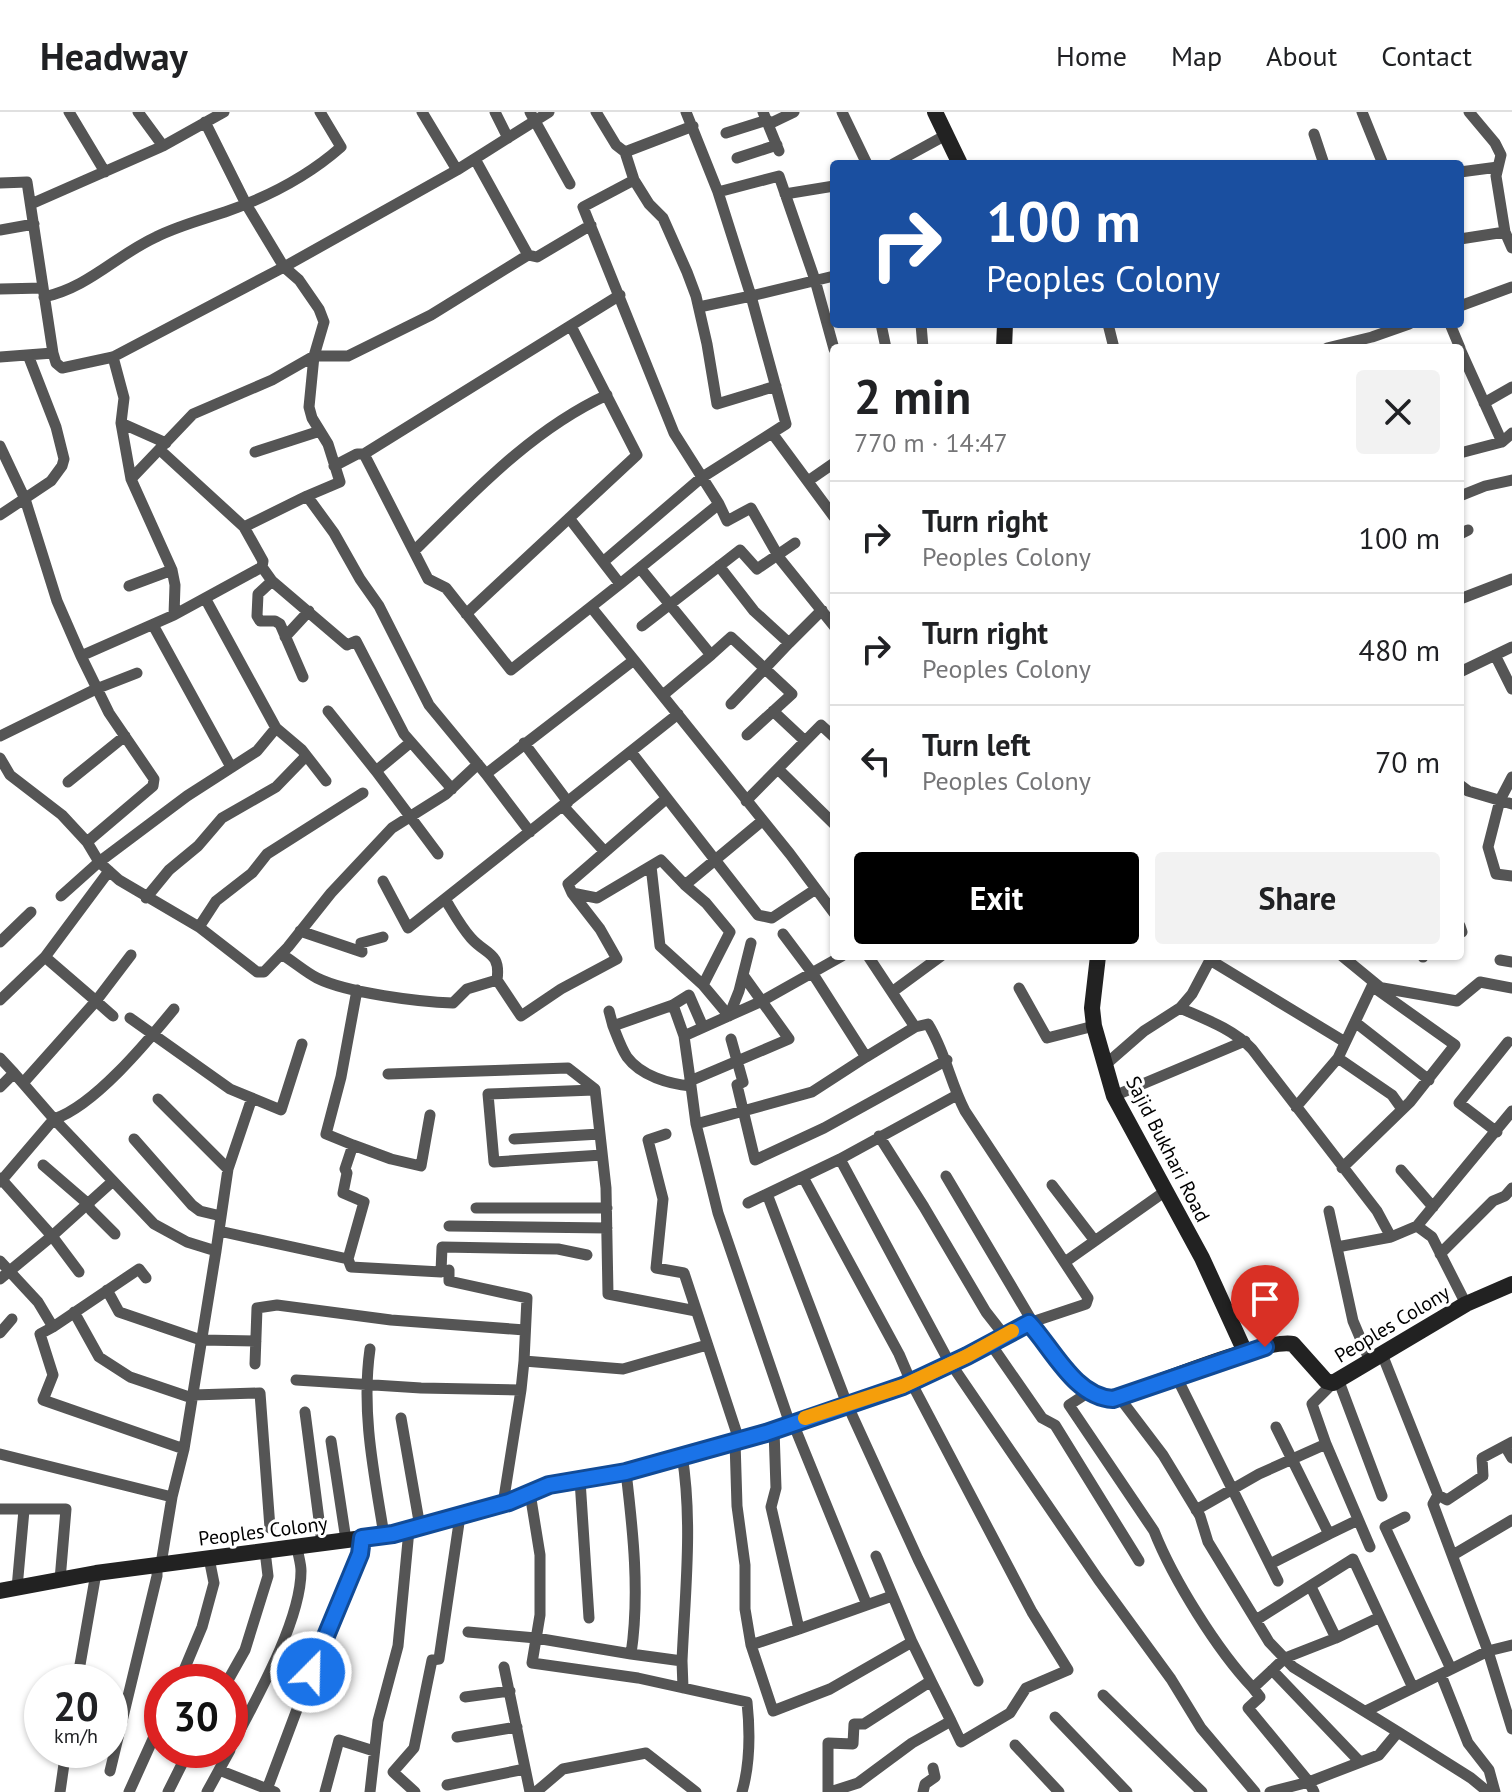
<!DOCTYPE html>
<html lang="en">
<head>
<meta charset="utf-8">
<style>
	body { margin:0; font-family:"PT Sans",sans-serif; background:#f2f2f2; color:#202124; height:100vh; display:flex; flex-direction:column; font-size:30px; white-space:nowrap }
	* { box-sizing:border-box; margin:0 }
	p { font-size:26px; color:#757577 }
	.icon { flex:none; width:44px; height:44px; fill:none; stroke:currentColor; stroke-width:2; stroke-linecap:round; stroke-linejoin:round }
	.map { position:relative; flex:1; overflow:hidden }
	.details { position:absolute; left:830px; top:232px; width:634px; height:616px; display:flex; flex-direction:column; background:#fff; border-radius:8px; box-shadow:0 2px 6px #0004 }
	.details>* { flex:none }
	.banner { position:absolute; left:830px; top:48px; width:634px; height:168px; border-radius:8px; box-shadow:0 2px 6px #0004; background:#1a4fa0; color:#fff; overflow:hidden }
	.speed { position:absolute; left:24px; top:1552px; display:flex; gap:16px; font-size:40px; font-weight:700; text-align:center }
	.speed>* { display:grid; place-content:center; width:104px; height:104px; border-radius:50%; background:#fff; box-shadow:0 2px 6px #0004; line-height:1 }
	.speed small { font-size:20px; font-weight:400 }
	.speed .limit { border:12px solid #d22; background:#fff; color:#111 }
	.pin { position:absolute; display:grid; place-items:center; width:68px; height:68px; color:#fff; margin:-82px -34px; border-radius:50% 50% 50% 0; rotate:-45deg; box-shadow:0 0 8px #0007 }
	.pin .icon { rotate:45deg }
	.me { position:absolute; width:88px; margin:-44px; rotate:23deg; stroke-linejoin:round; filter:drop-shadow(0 0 6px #0008) }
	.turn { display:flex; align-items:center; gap:28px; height:168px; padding:0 24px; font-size:36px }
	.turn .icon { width:104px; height:104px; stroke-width:2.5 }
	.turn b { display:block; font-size:56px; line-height:68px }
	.round { display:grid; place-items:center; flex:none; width:84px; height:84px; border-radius:8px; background:#f2f2f2 }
	.head { display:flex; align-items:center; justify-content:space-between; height:136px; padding:0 24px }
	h1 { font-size:48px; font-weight:700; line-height:60px }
	.button { display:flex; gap:16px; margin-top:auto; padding:16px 24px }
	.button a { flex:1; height:92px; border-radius:8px; background:#000; color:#fff; font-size:32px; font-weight:700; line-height:92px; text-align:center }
	.button a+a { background:#f2f2f2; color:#202124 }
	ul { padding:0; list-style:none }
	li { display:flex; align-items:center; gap:24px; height:112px; padding:0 24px; border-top:2px solid #e0e0e0 }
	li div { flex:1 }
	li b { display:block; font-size:30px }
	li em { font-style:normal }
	header { display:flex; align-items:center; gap:48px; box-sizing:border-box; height:112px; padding:0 40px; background:#fff; border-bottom:2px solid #e0e0e0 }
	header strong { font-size:38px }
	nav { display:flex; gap:44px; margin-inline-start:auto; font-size:28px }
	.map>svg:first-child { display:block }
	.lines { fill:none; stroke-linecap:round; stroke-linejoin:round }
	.street { stroke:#555; stroke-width:11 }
	.secondary { stroke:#222; stroke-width:16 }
	.route-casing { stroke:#114b97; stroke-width:20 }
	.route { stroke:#1a73e8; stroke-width:14 }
	.slow { stroke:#f59e0b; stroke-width:14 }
	.labels { text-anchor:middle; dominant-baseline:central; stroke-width:6; stroke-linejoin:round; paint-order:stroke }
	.street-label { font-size:20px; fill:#000; stroke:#fff }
</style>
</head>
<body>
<header>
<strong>Headway</strong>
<nav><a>Home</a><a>Map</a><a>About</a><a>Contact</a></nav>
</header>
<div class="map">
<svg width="1512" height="1680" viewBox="0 0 1512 1680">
	<rect width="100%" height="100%" fill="#fff"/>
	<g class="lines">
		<path class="street" d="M69,0L105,60
			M138,0L163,34
			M422,0L457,58
			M495,0L508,26
			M530,0L570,72
			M596,0L616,33L625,40L634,68L649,92L663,106L687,160L696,184L707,232L717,292L776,274
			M686,0L718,80L751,184L699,195
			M763,0L779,39
			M842,0L867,52
			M1362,0L1383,52
			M1469,0L1495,31L1501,43L1496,64L1505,120L1512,136
			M205,10L246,92L284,155L299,168L319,197L324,210L314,244L309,295L312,306L328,332L340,370L307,384L334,421L360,467L379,494L429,593L486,662L634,548L591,495
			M769,12L794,0
			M726,21L767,8
			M1314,22L1324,52
			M625,40L693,14
			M737,46L777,33
			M893,52L946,23
			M1460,60L1498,55
			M634,68L583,95L674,321L719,392L620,472L603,450L701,366L786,312L751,184L834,164
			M0,71L27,70L53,241L56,251L62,256L113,245L284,155L457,58L549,0
			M718,80L779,64L815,168L834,237
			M785,82L834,74
			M31,92L163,34L224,0
			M0,118L34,112
			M1460,127L1505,120
			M528,143L537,145L591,113
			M0,177L43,176
			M620,183L364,342L428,467L446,476L511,558L620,472
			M44,185C89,175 115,144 156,125C178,114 201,108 225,100C268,85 307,65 341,35L320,0
			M1460,194L1512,175
			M881,212L886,236
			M921,212L923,236
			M1108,212L1114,236
			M1450,212L1460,236
			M1327,236L1372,225L1409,212
			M1460,237L1502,330
			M0,245L53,241
			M113,245L124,286L121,311L131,367L172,458L175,473L174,503
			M1484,291L1512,275
			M121,311L166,331
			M772,321L834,405
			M0,334L25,387L57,489L81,544L109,601L154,667L153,674L87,730
			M160,338L244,415
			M255,340L320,319
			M1460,341L1502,330L1512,321
			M334,354L357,342H364
			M131,367L193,302L272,268L314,244H348L431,203L528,143L475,47
			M808,369L834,351
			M1460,384L1485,374L1512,368
			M719,392L727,409L751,396L780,447L834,514
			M0,403L51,369L62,354L64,347L56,315L28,243
			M569,406L603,450
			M1460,422L1468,418
			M414,439C473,381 531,318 607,283
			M719,454L754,499L789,531L822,498
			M262,455L272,469L347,533L356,529L404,622L411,630L376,659L328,599
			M640,456L711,543L663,583
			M272,469L258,482L257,504L260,509H275L280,512L303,565
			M129,474L172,458
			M1460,487L1512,467
			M466,502L637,343L571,214
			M153,513L231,655
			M642,514L740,438L757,457L795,431
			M285,525L309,499
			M711,543L731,525L792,582L747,623
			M1495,543L1512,577
			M81,544L174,503L262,455L263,449L244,415L307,384
			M634,548L790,742L834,801
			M1460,560L1512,535
			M731,592L789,531
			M773,599L805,629
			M276,616L302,638L326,669
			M0,624L96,577L137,561
			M411,630L452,677
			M524,631L568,690
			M631,640L758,803L772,806L816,777
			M0,646L10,663L62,703L87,730L99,750L119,768L199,815L257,860H264L288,835L331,781L392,716L446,682L478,652
			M778,657L834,712
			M376,659L438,742
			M486,662L530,720
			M1512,665L1500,688L1488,735L1496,762L1512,764
			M68,670L125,624
			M1460,673L1468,679L1512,692
			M667,686L568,772L572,781L597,786L661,748L685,773L762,709
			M746,689L821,613L834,625
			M563,694L605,740
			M651,754L660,834L703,873L730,820L706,791L685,773
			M383,769L408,816L678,602
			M61,784L99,750L187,684L257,639L276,616L205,486
			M146,786L169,758L198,734L222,706L276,675L306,644
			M445,787C453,800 461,815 471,826C486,843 501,840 497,868L521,904L561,877L617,847L600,817L572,781
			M1460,814L1462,820
			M199,815L216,789L252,761L267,742L363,681
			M300,819L362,840L361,831L383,825
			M783,822L813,862L866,945L915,915
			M0,830L31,800
			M281,842C293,849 305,860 317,866C347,881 420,890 453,891L467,877L497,868
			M868,844L915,915L928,912C945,939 950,970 965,999L1088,1186L1086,1192L1029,1211
			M1342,844L1381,876
			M1423,844V845
			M45,845L109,759
			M1500,848L1512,850
			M703,873L729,904L739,879L751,831
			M1377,875L1457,889L1480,870L1512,876
			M1019,876L1047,926L1094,914
			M892,880L941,844
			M0,888L45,845L96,889L131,843
			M1180,896C1205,907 1233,917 1252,937L1377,1099L1391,1125L1337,1135
			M174,897C147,930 94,994 54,1007L154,1112L187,1130L216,1139L228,1057L252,986
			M609,899L613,914L673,893
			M130,906L230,977L281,998L302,932
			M1355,910L1429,968
			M613,914C617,924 621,936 627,945C641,964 669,972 691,974L684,924
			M703,915L689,883L673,893L684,924L762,889L842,844
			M731,927L743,970L737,973L755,1048L824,1016L947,948
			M0,946L14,961L0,975
			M1338,946L1392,983L1402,997
			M1105,953L1144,919L1180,896L1192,882L1210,848L1345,930
			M388,962L568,956L595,977L606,1076L608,1182L696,1199
			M690,969L789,927L743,863
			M23,971L96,889L113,904
			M691,974L696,1012L812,980L866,945
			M594,978L488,982L494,1050L602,1043
			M1114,984L1245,929
			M158,987L228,1057
			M1296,995L1338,946L1372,874L1455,933L1410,990L1342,1056
			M696,1012L718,1101L790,1312
			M1497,1020L1459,991L1508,930
			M666,1022L648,1028L663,1087L656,1156L684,1161L739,1328
			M879,1024L924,1095L986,1200L1004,1223
			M134,1027L192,1093L200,1099L221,1104
			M514,1027L600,1022
			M353,1033L391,1047L421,1054L430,1003
			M840,1047L947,1246L1098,1467L1171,1567L1201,1616L1255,1680
			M43,1053L87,1091L91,1098L115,1122
			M1401,1058L1433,1095
			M946,1064L1032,1209
			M803,1065L899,1242L911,1270L1032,1500L1068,1558L1026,1576L1010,1601L961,1630L951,1609
			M0,1066L2,1068L54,1007L14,961
			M0,1070L2,1068L52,1124L113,1069
			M1052,1073L1095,1129
			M767,1082L847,1292L918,1447L978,1569
			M748,1091L840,1047L957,983
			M476,1096H607
			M1329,1099L1353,1209L1370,1249
			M449,1114L607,1116
			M1417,1114L1432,1125L1466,1192
			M219,1119L348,1147L364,1090L343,1081L347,1061L345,1057L353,1033L326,1022L341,965L357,878
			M1391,1125L1417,1114L1512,999
			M1440,1142L1493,1089L1505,1084L1512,1076
			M348,1147L351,1155L441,1160L449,1158V1169L527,1186L524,1249
			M0,1149L38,1190L53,1215L139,1157L146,1166
			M1065,1150L1167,1078
			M441,1160L442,1135L558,1137L587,1143
			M0,1167L52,1124L79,1160
			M107,1178L119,1200L201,1228L256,1229
			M74,1200L99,1245L130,1265L192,1286
			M53,1215L40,1222L53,1263L43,1288L184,1337L216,1139
			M0,1221L12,1207
			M990,1231L1042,1306L1055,1313L1139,1449
			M370,1237C361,1300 374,1361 384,1423
			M1382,1242L1438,1383L1433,1392L1488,1539L1512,1617
			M255,1252L257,1196L277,1193L391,1208L525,1218
			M1176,1264L1278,1469
			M1338,1267L1382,1384
			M296,1268L421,1276L521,1278L503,1392
			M521,1278L524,1249L623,1257L707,1233
			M1089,1280L1069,1293L1154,1419C1173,1467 1217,1538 1253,1576L1285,1546L1336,1526
			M193,1283L260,1281L270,1416
			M1119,1285L1163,1343L1200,1404L1208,1430L1269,1530L1293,1555L1398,1620L1379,1643L1309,1670L1270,1680
			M305,1300L322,1431
			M401,1306L420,1415
			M793,1311L867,1493
			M331,1329L346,1428
			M735,1329L737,1394L745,1453V1497L751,1533L773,1599L830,1577L912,1530L876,1444
			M1326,1332L1370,1435
			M1505,1334L1512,1346
			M0,1342L172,1385L184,1337
			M682,1343C693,1410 685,1481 682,1549
			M580,1368L589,1506
			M530,1381L540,1443V1503L532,1551L638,1566L747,1590C750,1618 750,1652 742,1680
			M1438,1383L1447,1388L1483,1364L1482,1346L1512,1330
			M0,1397H66L60,1468
			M1196,1398L1259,1362L1326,1332L1312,1292L1333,1271
			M1405,1405L1385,1415L1451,1557
			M1329,1422L1358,1408
			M1453,1443L1512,1408
			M161,1452L172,1385
			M1270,1452L1329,1422L1276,1315
			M1311,1475L1336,1526L1380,1505
			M17,1476L24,1398
			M1256,1508L1353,1447L1413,1576
			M799,1517L892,1484
			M468,1520L536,1526L631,1542C640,1482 633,1419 626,1360
			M751,1533L799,1517L771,1395L776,1376L774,1318
			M631,1542L682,1549L683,1576
			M504,1555L530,1680
			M1272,1558L1360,1650
			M1441,1563L1468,1631L1489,1658L1495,1680
			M77,1570L96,1461
			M179,1570L202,1515L214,1471L209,1446
			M227,1570L245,1538L268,1464L265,1439
			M1253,1576L1260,1585L1248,1596L1309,1670L1314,1680
			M1103,1583L1202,1680
			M465,1585L510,1579
			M1366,1599L1488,1539L1512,1533
			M1055,1605L1127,1680
			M1398,1620L1471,1666L1488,1680
			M457,1625L517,1615
			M1015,1633L1059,1680
			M230,1637C254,1591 301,1510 301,1459C301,1451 298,1443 297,1435
			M219,1658L275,1680
			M110,1659L157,1464V1453
			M447,1673L525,1657
			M60,1680L66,1638
			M129,1680L162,1607
			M168,1680L189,1638
			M207,1680L230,1638
			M266,1680L311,1560L360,1442L362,1426
			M325,1680L339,1628L374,1639
			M370,1680L378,1609L398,1534L409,1418
			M415,1680L393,1660L414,1636L432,1548L439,1547L460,1404
			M536,1680L563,1657L646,1641L696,1680
			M828,1680V1631L853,1632L854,1612H864L931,1569L912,1530
			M830,1680L858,1671L912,1631L951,1609L931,1569
			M923,1680L925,1672L935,1665L933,1656"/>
		<path class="secondary" d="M935,0L960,52
			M1004,236L1005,212
			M1098,844L1092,896L1094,914L1114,984L1202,1146L1245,1240
			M0,1479L96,1461L393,1422L509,1390L549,1373L626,1360L766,1321L903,1274L967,1244L1029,1211C1053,1237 1075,1285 1113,1287C1145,1276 1268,1225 1293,1232L1326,1269L1333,1271L1466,1192L1512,1172"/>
	</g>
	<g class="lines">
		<defs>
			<path id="route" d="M311,1560L360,1442L362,1426L393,1422L509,1390L549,1373L626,1360L766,1321L903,1274L967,1244L1029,1211C1053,1237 1075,1285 1113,1287L1265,1235"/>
		</defs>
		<use href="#route" class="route-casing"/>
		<use href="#route" class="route"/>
		<path class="slow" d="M805,1306L903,1274L967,1244L1012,1219"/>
	</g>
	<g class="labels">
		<g class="street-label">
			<text transform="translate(1168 1037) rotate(63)">Sajid Bukhari Road</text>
			<text transform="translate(1392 1212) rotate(-31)">Peoples Colony</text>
			<text transform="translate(263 1419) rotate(-7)">Peoples Colony</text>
		</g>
	</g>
</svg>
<div class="speed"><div>20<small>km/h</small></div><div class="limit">30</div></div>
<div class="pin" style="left:1265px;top:1235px;background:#d93025"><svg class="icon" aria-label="arrive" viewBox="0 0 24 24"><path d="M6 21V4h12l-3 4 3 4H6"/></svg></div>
<svg class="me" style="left:311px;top:1560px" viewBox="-20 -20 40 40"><circle r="17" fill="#1a73e8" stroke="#fff" stroke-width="3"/><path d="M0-11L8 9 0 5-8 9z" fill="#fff"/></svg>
<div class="banner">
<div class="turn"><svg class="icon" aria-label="right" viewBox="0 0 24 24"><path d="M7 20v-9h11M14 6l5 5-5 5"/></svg><div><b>100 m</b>Peoples Colony</div></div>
</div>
<section class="details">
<div class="head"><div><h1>2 min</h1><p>770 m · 14:47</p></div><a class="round"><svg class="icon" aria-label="close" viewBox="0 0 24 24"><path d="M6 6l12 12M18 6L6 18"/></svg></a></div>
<ul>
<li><svg class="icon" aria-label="right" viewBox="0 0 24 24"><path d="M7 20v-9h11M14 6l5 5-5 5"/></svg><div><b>Turn right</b><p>Peoples Colony</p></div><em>100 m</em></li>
<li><svg class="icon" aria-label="right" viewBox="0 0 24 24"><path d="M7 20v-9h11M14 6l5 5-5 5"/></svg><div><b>Turn right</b><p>Peoples Colony</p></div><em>480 m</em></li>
<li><svg class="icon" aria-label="left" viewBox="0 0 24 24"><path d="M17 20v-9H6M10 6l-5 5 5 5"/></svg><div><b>Turn left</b><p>Peoples Colony</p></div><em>70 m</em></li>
</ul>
<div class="button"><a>Exit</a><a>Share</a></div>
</section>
</div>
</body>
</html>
